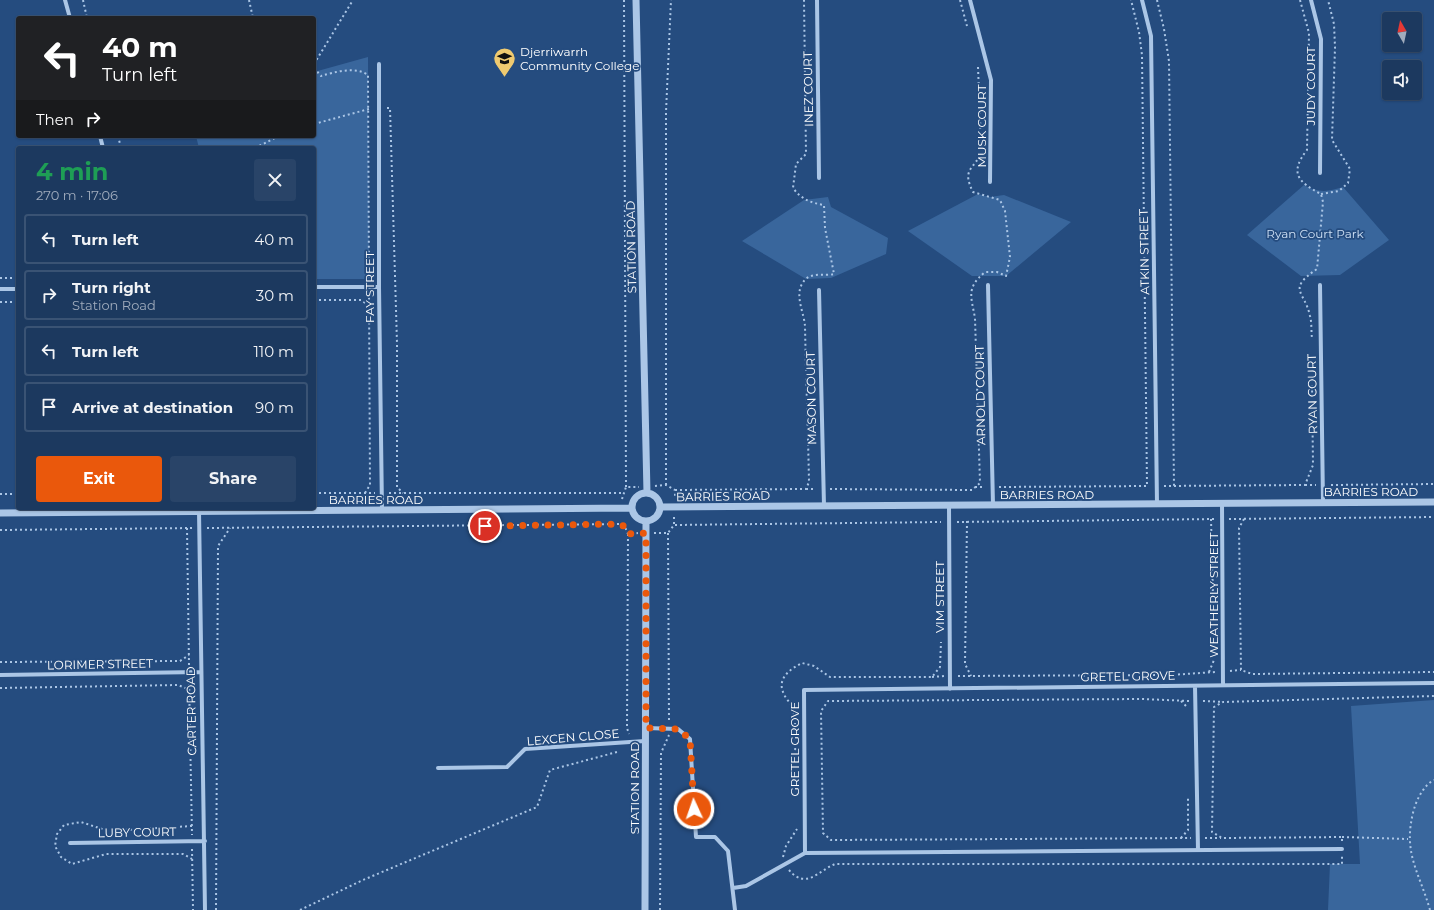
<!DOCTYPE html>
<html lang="en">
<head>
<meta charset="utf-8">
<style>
	body { margin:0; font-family:Montserrat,sans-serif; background:#294468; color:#f1f3f6; height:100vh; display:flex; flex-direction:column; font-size:15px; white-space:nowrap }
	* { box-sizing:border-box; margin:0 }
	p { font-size:13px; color:#a0acbd }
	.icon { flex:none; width:22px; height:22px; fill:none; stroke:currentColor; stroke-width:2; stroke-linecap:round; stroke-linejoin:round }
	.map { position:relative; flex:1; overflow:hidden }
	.panel { position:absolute; left:16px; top:146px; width:300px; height:364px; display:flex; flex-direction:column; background:#1c395f; border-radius:4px; box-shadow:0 1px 3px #0004,0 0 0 1px #3a5374 }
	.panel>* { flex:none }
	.guide { position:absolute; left:16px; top:16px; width:300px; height:122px; border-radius:4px; box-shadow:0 1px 3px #0004,0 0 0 1px #3a5374; background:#202124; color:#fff; overflow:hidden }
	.needle { width:26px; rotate:351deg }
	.fabs { position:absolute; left:1382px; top:12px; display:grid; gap:8px }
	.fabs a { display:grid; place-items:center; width:40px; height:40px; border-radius:4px; background:#1c395f; box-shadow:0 1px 3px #0004,0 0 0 1px #3a5374; font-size:20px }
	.pin { position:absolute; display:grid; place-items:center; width:34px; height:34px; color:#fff; margin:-17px; border:2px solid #fff; border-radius:50%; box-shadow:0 1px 4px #0007 }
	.me { position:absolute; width:44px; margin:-22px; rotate:357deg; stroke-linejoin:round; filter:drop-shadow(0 0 3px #0008) }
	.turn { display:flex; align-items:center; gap:14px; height:84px; padding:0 20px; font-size:18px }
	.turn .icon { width:52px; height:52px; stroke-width:2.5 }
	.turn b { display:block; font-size:28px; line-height:34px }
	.then { display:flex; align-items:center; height:38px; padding:0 20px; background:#0003; gap:8px; font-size:15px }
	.round { display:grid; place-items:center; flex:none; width:42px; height:42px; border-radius:4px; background:#294468 }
	.headline { display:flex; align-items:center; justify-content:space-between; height:68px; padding:0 20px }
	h1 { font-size:24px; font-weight:700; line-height:30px; color:#1e9e55 }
	.cta { display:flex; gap:8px; margin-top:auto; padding:8px 20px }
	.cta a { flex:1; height:46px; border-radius:4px; background:#ea580c; color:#fff; font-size:16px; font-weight:700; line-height:46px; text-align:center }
	.cta a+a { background:#294468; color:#f1f3f6 }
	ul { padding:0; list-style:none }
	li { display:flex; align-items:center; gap:12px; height:50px; margin:0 8px 6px; padding:0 12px; border:2px solid #3a5374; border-radius:4px }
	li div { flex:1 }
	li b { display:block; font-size:15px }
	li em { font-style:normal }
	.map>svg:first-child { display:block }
	.green { fill:#39669c }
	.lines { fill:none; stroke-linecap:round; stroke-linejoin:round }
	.path { stroke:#abc6e6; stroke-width:2; stroke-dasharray:2 3; stroke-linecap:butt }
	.minor { stroke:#abc6e6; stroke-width:4 }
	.tertiary { stroke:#abc6e6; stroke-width:7 }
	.route { stroke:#ea580c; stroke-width:7; stroke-dasharray:0 12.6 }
	.labels { text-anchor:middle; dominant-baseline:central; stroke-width:3.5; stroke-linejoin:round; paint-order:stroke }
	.poi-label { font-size:12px; fill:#fff; stroke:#254c7f; text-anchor:start }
	.street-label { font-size:12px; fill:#fff; stroke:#254c7f }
	.park-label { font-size:12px; fill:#cee0f5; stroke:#254c7f }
</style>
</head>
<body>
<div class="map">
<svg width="1434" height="910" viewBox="0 0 1434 910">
	<rect width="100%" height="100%" fill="#254c7f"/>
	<path class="green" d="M368,57L369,279H314V148H199L196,136H314V72Z
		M1304,185C1318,193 1328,192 1343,187L1389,240L1340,275L1301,276L1247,235Z
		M978,194L990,197L1004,195L1071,222L1006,276H972L908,231Z
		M828,197L831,207L888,238L886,254L831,278L806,279L742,241L804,200Z
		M1434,700V910H1328L1330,864H1360L1351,706Z"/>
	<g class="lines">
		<path class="path" d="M83,0L87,18
			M249,0L253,18
			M624,0L626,487
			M960,0L967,26
			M1157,0L1164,29L1169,61L1174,486
			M1300,0L1309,33L1307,150C1289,173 1298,182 1321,194L1323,202L1317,269C1286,290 1305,291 1310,316C1312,323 1311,331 1312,338
			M314,64L353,0
			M978,67L981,144
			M314,68L321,76C334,72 356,66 368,75L369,280
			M387,108H390L397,343V487L403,493
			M314,124L369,109
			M118,136L121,148
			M255,148L279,136
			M1321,194L1339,191L1348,183L1350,169L1332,140L1335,47L1334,24L1328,0
			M0,278H18
			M314,300H361L369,306
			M0,302H18
			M666,485V112L671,0
			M1305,485H1316
			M1331,485L1434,484
			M655,486L666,485L675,490V498
			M1164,486L1305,485L1313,465L1312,384
			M975,487H985
			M999,487L1147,486L1142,55L1139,32L1131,0
			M806,489H816
			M830,489L972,490L980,483L975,318C971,296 966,288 985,272H997L1006,276L1010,257L1005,211L1000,200L973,192C962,170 972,170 982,153
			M675,490L806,489L809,482C808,430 806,378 805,326C804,313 795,296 802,284C809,270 825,277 834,274L825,228L824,205C811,203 801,199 793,188L796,164L806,154L804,0
			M314,493H375
			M365,493L370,485L369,295
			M389,493H623
			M0,494H18
			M622,499L626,487H639
			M1211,519L1213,598
			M1229,519L1434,517
			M1244,519L1239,528L1241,670L1252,674L1434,672
			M967,521L965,664L971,676
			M957,522L1215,519
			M674,524V515
			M187,528L189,665
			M207,528L620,524L625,527L628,534L638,533
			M0,530L193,528
			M654,533H668L674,525L941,522
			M668,533L669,721
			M628,534L627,728L629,734
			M0,662L180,661L189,655
			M1230,671L1241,670
			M1209,672L1214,660
			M958,676L1170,675L1215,672
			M932,677L944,676
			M189,679L192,835
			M0,688L178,685L190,690
			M1181,701L1187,707
			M1189,701L1143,699L828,701L821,711L823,833L831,840L1191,838
			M1203,701L1223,702
			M795,760C795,746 797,724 793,710C792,703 786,700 784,694C776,679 790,669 802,663L814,666L830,677H932L940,667L941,642
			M192,826L108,831L81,822L64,825L57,834L55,846L61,857L72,864L106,854H183L192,859
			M1342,837L1408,839
			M1181,838L1188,830V797
			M1205,838H1221
			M1342,841V837L1222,838L1212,832L1214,707L1223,702L1434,696
			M192,849L193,910
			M783,857L786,846L797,829
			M789,870C806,890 818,871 835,864H1342V856
			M216,910L218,546L230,528
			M300,910L363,880L537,807L550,770L617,752
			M660,910L661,753L669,735
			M1430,910C1419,871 1402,853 1414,809C1417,799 1424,785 1434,780"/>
		<path class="minor" d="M65,0L70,18
			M817,0L819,178
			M970,0L991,80L990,182
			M1142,0L1151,36L1157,504
			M1311,0L1321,39L1320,173
			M379,64V287L382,510
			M100,136L103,148
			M988,285L993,505
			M1320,285L1323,503
			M314,287H379
			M0,289H18
			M819,290L824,506
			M1222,504L1223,685
			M949,506L950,689
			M199,511L205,910
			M0,675L200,672
			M1195,686L1198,850
			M646,728L678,729L690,739L696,837H715L728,851L735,910
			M438,768L507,767L525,749L645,741
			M70,843L205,841
			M1342,849L805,853L804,690L1434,683
			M733,888L746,886L805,853"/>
		<path class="tertiary" d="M636,0L647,493
			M632 507a14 14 0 1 1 28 0a14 14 0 1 1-28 0Z
			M661,507L1434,502
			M0,513L632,508
			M645,910L646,522"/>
	</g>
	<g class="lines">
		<path class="route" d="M485,526L620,524L625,527L628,534L646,533V728L678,729L690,739L694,809"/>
	</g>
	<defs>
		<symbol id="school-pin" viewBox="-11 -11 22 30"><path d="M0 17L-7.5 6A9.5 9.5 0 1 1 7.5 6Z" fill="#efca70" stroke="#254c7f"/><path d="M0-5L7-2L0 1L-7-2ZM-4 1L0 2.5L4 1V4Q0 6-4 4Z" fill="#111"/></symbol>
	</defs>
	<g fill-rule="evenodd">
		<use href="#school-pin" x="492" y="46" width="25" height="34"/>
	</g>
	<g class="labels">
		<g class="poi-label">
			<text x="520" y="51">Djerriwarrh<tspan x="520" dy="14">Community College</tspan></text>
		</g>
		<g class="street-label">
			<text transform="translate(1310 86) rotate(-90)">JUDY COURT</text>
			<text transform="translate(808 89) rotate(-91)">INEZ COURT</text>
			<text transform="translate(981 126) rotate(-90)">MUSK COURT</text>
			<text transform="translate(631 247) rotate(-91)">STATION ROAD</text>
			<text transform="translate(1144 252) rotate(-91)">ATKIN STREET</text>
			<text transform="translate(369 287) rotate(-90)">FAY STREET</text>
			<text transform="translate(1312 394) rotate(-91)">RYAN COURT</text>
			<text transform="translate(980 395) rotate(-91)">ARNOLD COURT</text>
			<text transform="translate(811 398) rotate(-91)">MASON COURT</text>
			<text x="1371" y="491">BARRIES ROAD</text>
			<text x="1047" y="494">BARRIES ROAD</text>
			<text transform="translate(723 496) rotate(-1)">BARRIES ROAD</text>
			<text x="376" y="499">BARRIES ROAD</text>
			<text transform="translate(1213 595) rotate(-90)">WEATHERLY STREET</text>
			<text transform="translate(939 597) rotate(-90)">VIM STREET</text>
			<text transform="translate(100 664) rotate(-1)">LORIMER STREET</text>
			<text transform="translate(1128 676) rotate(-1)">GRETEL GROVE</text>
			<text transform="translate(191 711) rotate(-91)">CARTER ROAD</text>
			<text transform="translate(573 737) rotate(-5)">LEXCEN CLOSE</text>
			<text transform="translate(794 749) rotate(-90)">GRETEL GROVE</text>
			<text transform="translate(634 788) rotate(-90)">STATION ROAD</text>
			<text transform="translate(137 832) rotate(-1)">LUBY COURT</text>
		</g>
		<g class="park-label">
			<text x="1315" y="233">Ryan Court Park</text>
		</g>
	</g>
</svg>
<div class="fabs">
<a><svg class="needle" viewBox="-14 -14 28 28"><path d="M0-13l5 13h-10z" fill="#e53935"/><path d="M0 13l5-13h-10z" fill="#a0acbd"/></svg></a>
<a><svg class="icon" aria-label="sound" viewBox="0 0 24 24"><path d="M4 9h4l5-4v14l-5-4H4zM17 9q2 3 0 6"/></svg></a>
</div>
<div class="pin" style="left:485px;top:526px;background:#d93025"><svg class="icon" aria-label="arrive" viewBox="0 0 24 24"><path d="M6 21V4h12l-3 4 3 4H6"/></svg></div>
<svg class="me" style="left:694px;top:809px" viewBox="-20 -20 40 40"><circle r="17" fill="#ea580c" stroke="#fff" stroke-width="3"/><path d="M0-11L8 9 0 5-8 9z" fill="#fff"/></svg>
<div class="guide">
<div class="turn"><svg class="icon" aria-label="left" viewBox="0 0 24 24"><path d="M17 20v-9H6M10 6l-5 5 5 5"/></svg><div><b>40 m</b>Turn left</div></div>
<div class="then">Then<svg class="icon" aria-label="right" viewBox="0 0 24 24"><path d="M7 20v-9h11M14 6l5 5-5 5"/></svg></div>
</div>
<section class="panel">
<div class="headline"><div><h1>4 min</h1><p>270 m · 17:06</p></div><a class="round"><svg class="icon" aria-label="close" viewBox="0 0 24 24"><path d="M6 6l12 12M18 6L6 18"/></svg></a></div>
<ul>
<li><svg class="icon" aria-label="left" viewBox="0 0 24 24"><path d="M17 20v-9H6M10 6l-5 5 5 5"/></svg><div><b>Turn left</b></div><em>40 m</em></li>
<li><svg class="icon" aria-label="right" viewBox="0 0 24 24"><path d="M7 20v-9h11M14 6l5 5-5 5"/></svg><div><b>Turn right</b><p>Station Road</p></div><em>30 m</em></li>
<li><svg class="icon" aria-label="left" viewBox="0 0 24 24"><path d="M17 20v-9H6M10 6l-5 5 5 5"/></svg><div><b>Turn left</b></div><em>110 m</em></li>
<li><svg class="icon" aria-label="arrive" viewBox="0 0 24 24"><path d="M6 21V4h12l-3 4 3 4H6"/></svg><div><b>Arrive at destination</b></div><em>90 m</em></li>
</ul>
<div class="cta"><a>Exit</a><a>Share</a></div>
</section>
</div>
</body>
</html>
